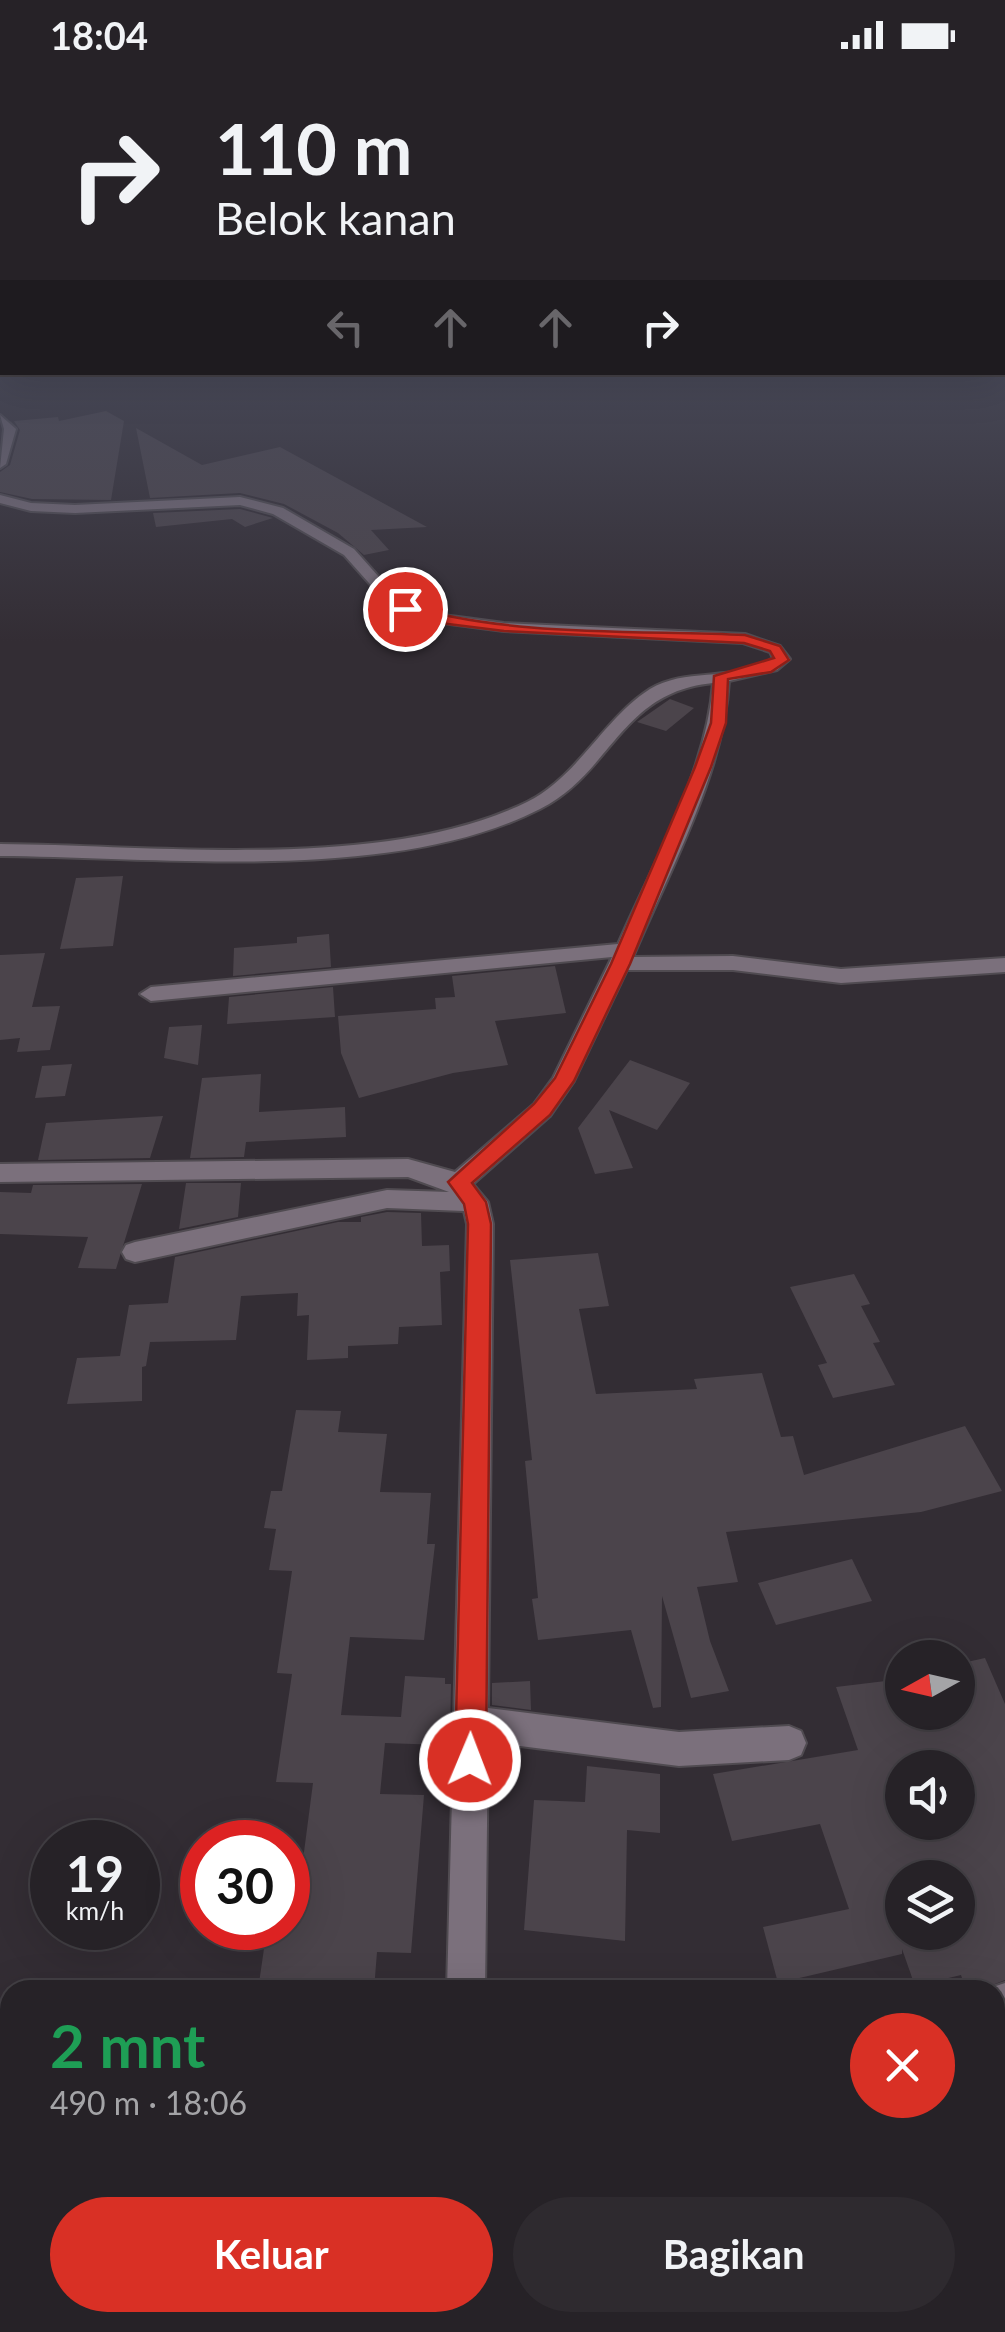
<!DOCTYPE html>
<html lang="id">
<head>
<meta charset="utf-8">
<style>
	body { margin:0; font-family:Lato,sans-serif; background:#2e2a2f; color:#f1f3f6; height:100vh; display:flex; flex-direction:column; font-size:38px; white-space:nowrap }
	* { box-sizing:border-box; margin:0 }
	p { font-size:32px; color:#a4a4a7 }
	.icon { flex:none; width:55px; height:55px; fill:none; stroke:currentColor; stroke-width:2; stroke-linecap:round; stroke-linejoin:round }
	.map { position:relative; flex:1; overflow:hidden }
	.side { position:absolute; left:0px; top:1910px; width:1005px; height:352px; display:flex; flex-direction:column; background:#262227; border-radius:30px 30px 0 0; box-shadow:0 10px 40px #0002,0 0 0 2px #423f44 }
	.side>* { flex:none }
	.top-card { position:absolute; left:0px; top:0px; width:1005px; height:305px; box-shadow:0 10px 40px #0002,0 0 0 2px #423f44; background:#262227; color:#f1f3f6; overflow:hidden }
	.needle { width:65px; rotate:262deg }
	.tools { position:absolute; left:885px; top:1570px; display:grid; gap:20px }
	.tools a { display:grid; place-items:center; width:90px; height:90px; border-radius:50%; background:#262227; box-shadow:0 10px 40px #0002,0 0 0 2px #423f44; font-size:50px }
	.speed { position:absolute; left:30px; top:1750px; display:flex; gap:20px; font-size:50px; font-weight:700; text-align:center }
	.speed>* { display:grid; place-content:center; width:130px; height:130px; border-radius:50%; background:#262227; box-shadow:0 10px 40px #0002,0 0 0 2px #423f44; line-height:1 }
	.speed small { font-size:25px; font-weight:400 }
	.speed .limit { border:15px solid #d22; background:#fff; color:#111 }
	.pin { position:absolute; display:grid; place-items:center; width:85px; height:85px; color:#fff; margin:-42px; border:5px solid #fff; border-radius:50%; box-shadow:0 2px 10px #0007 }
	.me { position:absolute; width:110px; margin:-55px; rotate:1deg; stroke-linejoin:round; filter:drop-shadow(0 0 8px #0008) }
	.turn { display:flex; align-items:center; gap:35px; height:210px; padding:0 50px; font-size:45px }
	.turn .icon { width:130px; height:130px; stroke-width:2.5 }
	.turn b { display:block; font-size:70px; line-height:85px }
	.lanes { display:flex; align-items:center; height:95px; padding:0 50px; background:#0003; justify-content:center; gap:50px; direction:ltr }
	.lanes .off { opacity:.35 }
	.round { display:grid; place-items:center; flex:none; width:105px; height:105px; border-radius:52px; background:#2e2a2f }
	.summary { display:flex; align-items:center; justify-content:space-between; height:170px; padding:0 50px }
	h1 { font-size:60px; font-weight:700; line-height:75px; color:#1e9e55 }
	.action { display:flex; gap:20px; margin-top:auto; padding:20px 50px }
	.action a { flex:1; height:115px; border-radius:60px; background:#d93025; color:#fff; font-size:40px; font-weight:700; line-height:115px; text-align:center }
	.action a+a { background:#2e2a2f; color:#f1f3f6 }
	.status { display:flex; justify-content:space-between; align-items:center; height:70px; padding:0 50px; background:#262227; direction:ltr }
	.status svg { height:28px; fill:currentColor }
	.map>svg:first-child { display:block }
	.building { fill:#4b444b; fill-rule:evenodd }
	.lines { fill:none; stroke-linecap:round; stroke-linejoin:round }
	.minor-casing { stroke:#504b51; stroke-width:4 }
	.minor { fill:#7b707c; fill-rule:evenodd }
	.route { fill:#d93025; stroke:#8d1f18; stroke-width:2.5 }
</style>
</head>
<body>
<div class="status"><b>18:04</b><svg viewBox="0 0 49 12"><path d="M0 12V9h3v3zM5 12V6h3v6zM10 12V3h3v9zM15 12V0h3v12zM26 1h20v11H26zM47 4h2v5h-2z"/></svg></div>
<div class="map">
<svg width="1005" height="2262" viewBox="0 0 1005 2262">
	<rect width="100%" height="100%" fill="#332d34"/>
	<path class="building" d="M106,341L124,351L111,430L32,429L0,422V402L10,395L20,360L14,351L58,347L59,351Z
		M136,358L202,395L280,377L427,457L371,460L389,480L364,485L338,463L284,434L240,423L150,428Z
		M240,439L273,448L245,457L232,449L156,457L153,443Z
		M670,629L694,638L666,661L637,652Z
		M123,806L113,876L60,879L76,808Z
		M329,864L331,897L233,906L234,878L297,873V867Z
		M45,883L32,937L60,936L50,980L17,982L20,968L0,970V885Z
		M555,896L566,943L495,951L508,995L453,1003L359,1028L341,983L338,946L436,939L435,928L455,927L452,906Z
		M333,917L335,947L227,954L229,927Z
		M202,955L198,995L164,988L169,957Z
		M630,990L690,1013L657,1060L609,1040L633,1098L595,1104L578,1058Z
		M72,994L65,1026L35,1028L42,996Z
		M261,1004L259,1042L345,1037L346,1067L246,1072L244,1087L190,1088L202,1008Z
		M163,1046L150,1088L38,1090L46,1053Z
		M186,1113H241L238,1147L179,1159Z
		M142,1114L116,1199L78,1198L88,1167L0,1164V1122L31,1123L33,1115Z
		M387,1142L421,1143L422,1176L449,1175L450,1201L440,1202L442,1255L399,1257L398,1274L348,1276V1288L307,1290L309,1245L297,1246L298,1223L241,1226L236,1270L150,1272L146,1296L142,1297V1331L67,1334L77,1288L120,1286L129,1235L168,1233L175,1187L338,1152H361V1147Z
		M598,1183L609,1236L579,1239L596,1324L697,1319L694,1309L762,1303L781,1367L793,1366L804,1405L965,1356L1002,1421L921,1442L726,1462L738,1512L697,1517L710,1571L729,1621L691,1628L662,1526L661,1637L653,1638L631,1560L538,1570L532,1529L538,1528L525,1391L532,1390L510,1190Z
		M854,1204L870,1234L861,1236L880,1272L873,1273L895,1315L833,1328L818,1295L827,1293L790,1217Z
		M296,1340L341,1341L338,1362L387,1364L380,1422L431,1423L427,1474H435L424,1570L350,1567L341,1645L401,1647L405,1606L445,1608V1614H451L450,1669H441V1675L385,1673L380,1724L424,1725L411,1883L377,1882L374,1920H258L267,1858H288V1804L301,1805L313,1713L276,1712L292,1604L277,1603L292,1501L269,1500L276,1459L264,1458L271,1421H282Z
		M852,1489L872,1531L776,1555L758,1513Z
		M985,1588L1005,1634V1910L980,1920H966L961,1905L915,1916L902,1879V1884L778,1913L763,1857L849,1839L820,1754L732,1771L713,1704L858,1680L836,1617L902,1609V1642H958V1594ZM902,1698H958V1752H902ZM902,1808H958V1862H902Z
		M530,1611L531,1640L492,1635V1613Z
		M587,1696L660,1704V1763L627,1760L625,1871L524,1860L534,1730L585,1732Z"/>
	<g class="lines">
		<defs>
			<path id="minor" d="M1002,279H1005V285H1002Z
				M0,345L16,359L6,394L0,398L4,359Z
				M0,425L31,433L75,435L240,427L283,438L354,479L395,525L428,543L504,553L745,564L780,576L790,589L777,600L729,611C724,704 669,801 633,887L733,886L841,899L1005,888V902L841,913L733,900H627L574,1011L550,1046L473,1114L488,1132L493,1154L488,1638L679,1662L789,1656L801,1661L806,1673L801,1685L789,1690L679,1696L488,1672L485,1920H447L467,1154L464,1141L387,1138L135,1192L126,1189L122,1182L126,1175L135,1172L387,1120L449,1122L408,1107L0,1112V1094L408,1089L455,1102L534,1034L553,1008L612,887L151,931L140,924L151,917L618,874C654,791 706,703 713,613C620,622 612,703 540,739C393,814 163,787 0,786V774C158,775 383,802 527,732C578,707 603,649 650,619C687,596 738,613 773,588L770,582L743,573L504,561L419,550L385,531L344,485L273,444L240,435L75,443L31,441L0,433Z
				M1005,1913V1953L995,1955V1920H984Z
				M365,2252H412L408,2262H361Z"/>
		</defs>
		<use href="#minor" class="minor-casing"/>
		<use href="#minor" class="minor"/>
	</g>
	<linearGradient id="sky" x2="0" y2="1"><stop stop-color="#1c191d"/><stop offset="0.45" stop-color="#4a4c5c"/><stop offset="1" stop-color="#4a4c5c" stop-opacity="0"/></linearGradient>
	<rect width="1005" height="572" fill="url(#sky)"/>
	<path class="route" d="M405,535C508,567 637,560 745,565L780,576L789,590L771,602L728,609L726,653L711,697L630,894L574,1011L550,1045L472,1113L486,1132L491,1154L486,1690L482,1701L470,1706L459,1701L455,1690L468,1154L464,1134L448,1112L534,1034L555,1008L611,894L695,697L711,653L714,606L774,588L770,581L744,573L504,561L424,551L400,542Z"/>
</svg>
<div class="tools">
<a><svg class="needle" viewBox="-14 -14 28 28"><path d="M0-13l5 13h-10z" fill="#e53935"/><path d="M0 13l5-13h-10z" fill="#a4a4a7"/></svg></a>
<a><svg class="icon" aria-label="sound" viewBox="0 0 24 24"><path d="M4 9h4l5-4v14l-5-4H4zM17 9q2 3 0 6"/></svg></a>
<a><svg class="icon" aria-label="layers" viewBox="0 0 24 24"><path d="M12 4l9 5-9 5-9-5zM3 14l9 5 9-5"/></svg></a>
</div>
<div class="speed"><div>19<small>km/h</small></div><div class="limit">30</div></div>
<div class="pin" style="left:405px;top:539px;background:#d93025"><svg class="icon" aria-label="arrive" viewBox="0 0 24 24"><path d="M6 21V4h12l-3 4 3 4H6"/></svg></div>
<svg class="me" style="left:470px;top:1690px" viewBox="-20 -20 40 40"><circle r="17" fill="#d93025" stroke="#fff" stroke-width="3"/><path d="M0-11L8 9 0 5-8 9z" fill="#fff"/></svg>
<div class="top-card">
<div class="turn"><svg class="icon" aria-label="right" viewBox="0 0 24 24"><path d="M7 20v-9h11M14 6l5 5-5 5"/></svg><div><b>110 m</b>Belok kanan</div></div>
<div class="lanes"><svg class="icon off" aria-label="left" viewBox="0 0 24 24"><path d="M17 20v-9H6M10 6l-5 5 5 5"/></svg><svg class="icon off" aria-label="ahead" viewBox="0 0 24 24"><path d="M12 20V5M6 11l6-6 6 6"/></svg><svg class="icon off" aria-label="ahead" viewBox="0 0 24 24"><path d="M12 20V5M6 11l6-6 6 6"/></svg><svg class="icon" aria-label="right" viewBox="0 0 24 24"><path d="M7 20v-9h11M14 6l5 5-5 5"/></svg></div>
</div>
<section class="side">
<div class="summary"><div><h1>2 mnt</h1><p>490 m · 18:06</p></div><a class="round" style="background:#d93025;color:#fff"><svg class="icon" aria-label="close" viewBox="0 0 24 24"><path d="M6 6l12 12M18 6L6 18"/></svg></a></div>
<div class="action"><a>Keluar</a><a>Bagikan</a></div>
</section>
</div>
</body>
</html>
